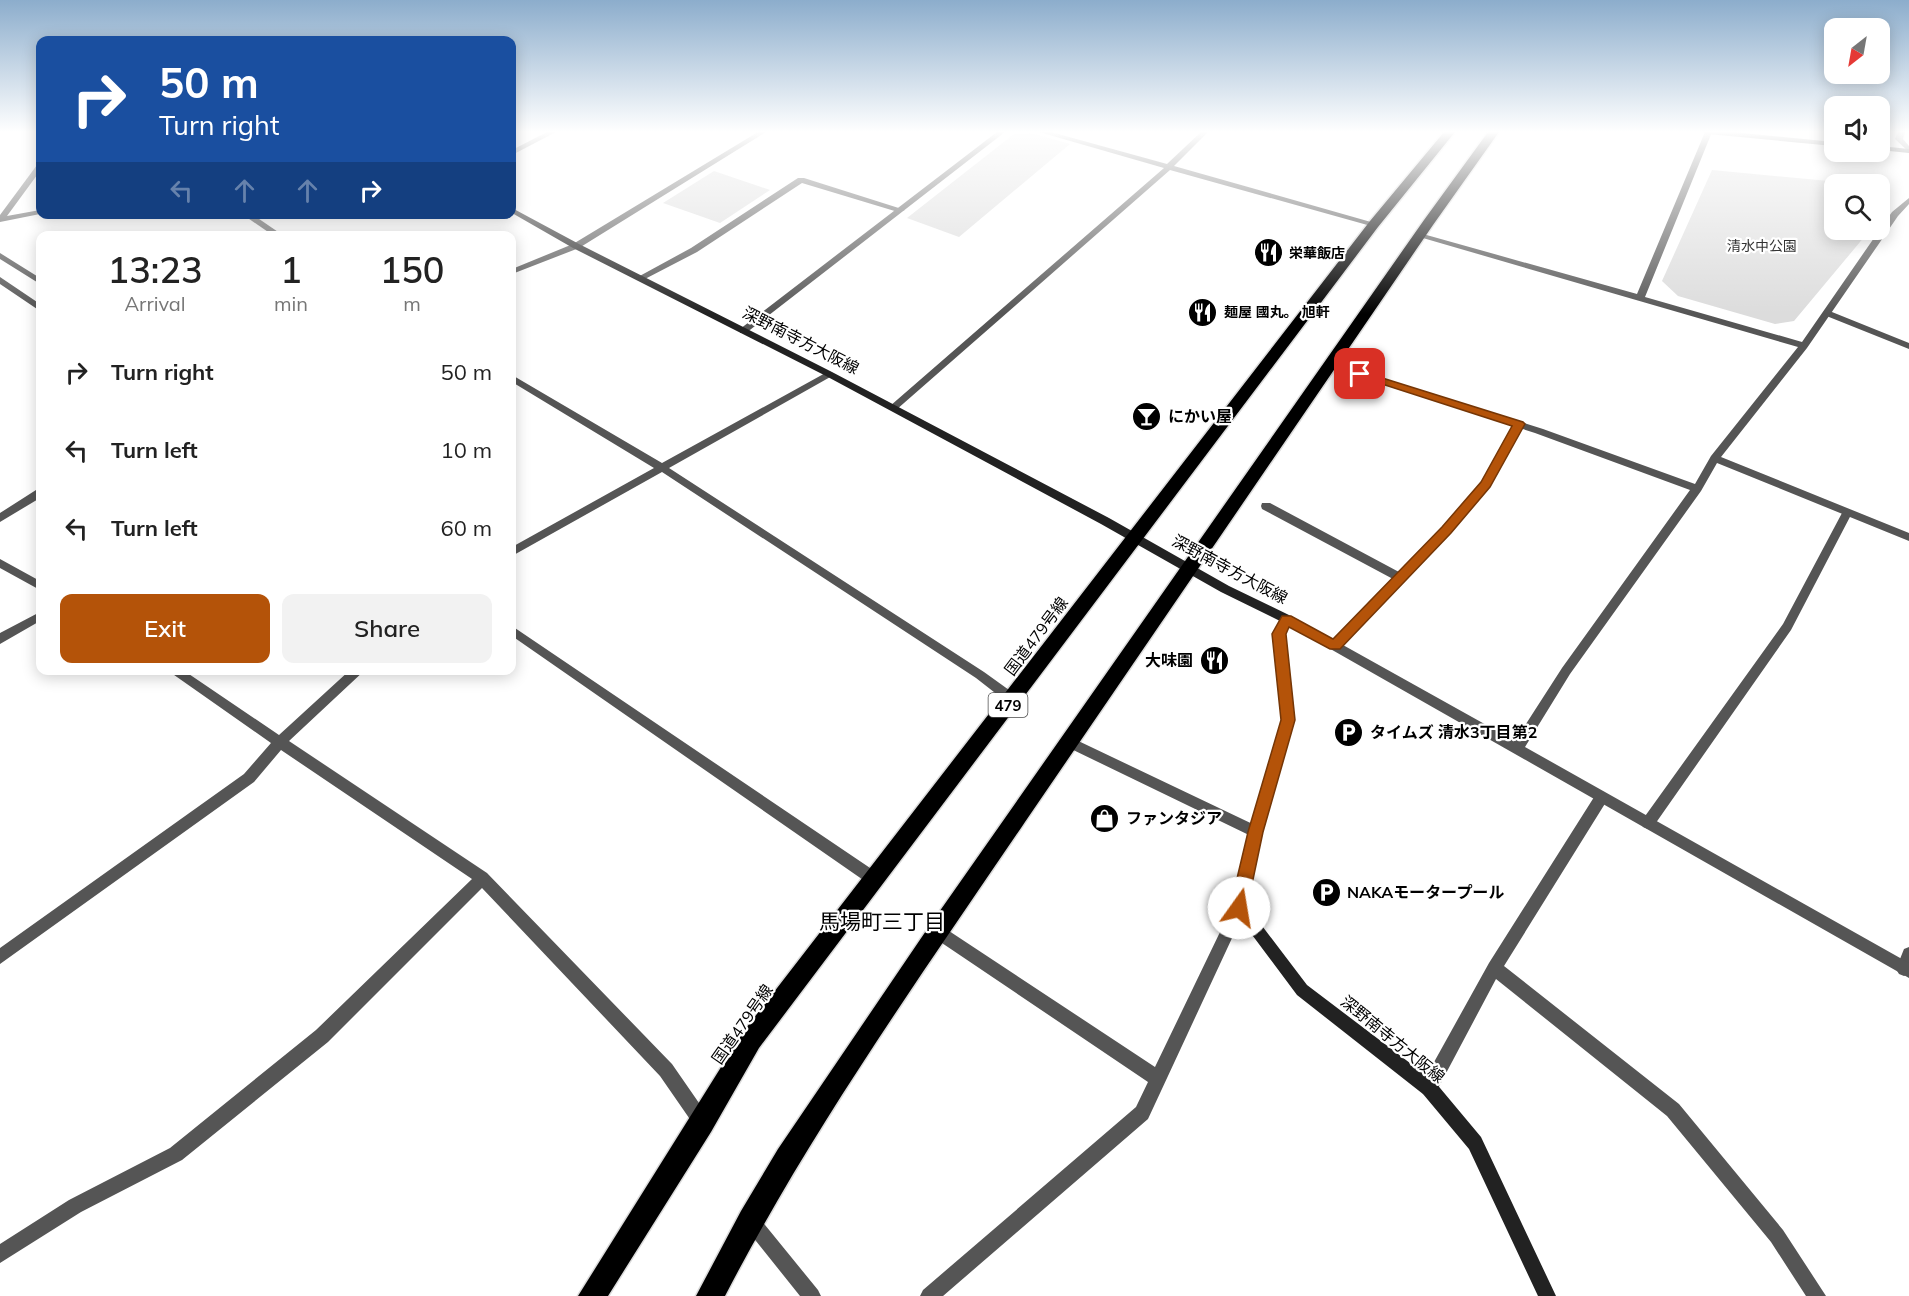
<!DOCTYPE html>
<html lang="en">
<head>
<meta charset="utf-8">
<style>
	body { margin:0; font-family:Mulish,"Noto Sans JP",sans-serif; background:#f2f2f2; color:#222; height:100vh; display:flex; flex-direction:column; font-size:22px; white-space:nowrap }
	* { box-sizing:border-box; margin:0 }
	p { font-size:20px; color:#767676 }
	.icon { flex:none; width:33px; height:33px; fill:none; stroke:currentColor; stroke-width:2; stroke-linecap:round; stroke-linejoin:round }
	.map { position:relative; flex:1; overflow:hidden }
	.details { position:absolute; left:36px; top:231px; width:480px; height:444px; display:flex; flex-direction:column; background:#fff; border-radius:12px; box-shadow:0 3px 15px #0003 }
	.details>* { flex:none }
	.top-card { position:absolute; left:36px; top:36px; width:480px; height:183px; border-radius:12px; box-shadow:0 3px 15px #0003; background:#1a4fa0; color:#fff; overflow:hidden }
	.needle { width:39px; rotate:211deg }
	.controls { position:absolute; left:1824px; top:18px; display:grid; gap:12px }
	.controls a { display:grid; place-items:center; width:66px; height:66px; border-radius:12px; background:#fff; box-shadow:0 3px 15px #0003; font-size:30px }
	.pin { position:absolute; display:grid; place-items:center; width:51px; height:51px; color:#fff; margin:-26px; border-radius:12px; box-shadow:0 3px 9px #0006 }
	.me { position:absolute; width:66px; margin:-33px; rotate:13deg; stroke-linejoin:round; filter:drop-shadow(0 0 4px #0008) }
	.turn { display:flex; align-items:center; gap:21px; height:126px; padding:0 24px; font-size:27px }
	.turn .icon { width:78px; height:78px; stroke-width:2.5 }
	.turn b { display:block; font-size:42px; line-height:51px }
	.lanes { display:flex; align-items:center; height:57px; padding:0 24px; background:#0003; justify-content:center; gap:30px; direction:ltr }
	.lanes .off { opacity:.35 }
	.eta { display:flex; justify-content:space-evenly; align-items:center; height:102px; text-align:center }
	.eta b { font-size:36px; font-weight:600; line-height:42px }
	.cta { display:flex; gap:12px; margin-top:auto; padding:12px 24px }
	.cta a { flex:1; height:69px; border-radius:12px; background:#b45309; color:#fff; font-size:24px; font-weight:600; line-height:69px; text-align:center }
	.cta a+a { background:#f2f2f2; color:#222 }
	ul { padding:0; list-style:none }
	li { display:flex; align-items:center; gap:18px; height:78px; padding:0 24px }
	li div { flex:1 }
	li b { display:block; font-size:22px }
	li em { font-style:normal }
	.map>svg:first-child { display:block }
	.green { fill:#dcdcdc }
	.lines { fill:none; stroke-linecap:round; stroke-linejoin:round }
	.highway-casing { stroke:#dbdbdb; stroke-width:3 }
	.lane { fill:#555; fill-rule:evenodd }
	.street { fill:#555; fill-rule:evenodd }
	.secondary { fill:#222; fill-rule:evenodd }
	.highway { fill:#000; fill-rule:evenodd }
	.route { fill:#b45309; stroke:#753606; stroke-width:1.5 }
	.labels { text-anchor:middle; dominant-baseline:central; stroke-width:4.5; stroke-linejoin:round; paint-order:stroke }
	.far-park-label { font-size:14px; fill:#333; stroke:#fff }
	.far-poi-label { font-size:14px; font-weight:bold; fill:#000; stroke:#fff; text-anchor:start }
	.shield { fill:#fff; stroke:#4c4c4c; stroke-width:1.5 }
	.shield-label { font-size:15px; font-weight:bold; fill:#000 }
	.street-label { font-size:16px; fill:#000; stroke:#fff }
	.poi-label { font-size:16px; font-weight:bold; fill:#000; stroke:#fff; text-anchor:start }
	.near-neighbourhood-label { font-size:21px; fill:#000; stroke:#fff }
</style>
</head>
<body>
<div class="map">
<svg width="1909" height="1296" viewBox="0 0 1909 1296">
	<rect width="100%" height="100%" fill="#fff"/>
	<path class="green" d="M1031,133L1070,144L959,237L907,218L1014,134Z
		M1712,170L1861,184H1834V230H1870L1794,321L1775,324L1678,296L1662,281Z
		M714,171L770,190L720,223L663,203Z"/>
	<g class="lines">
		<defs>
			<path id="highway" d="M1444,132H1455L1378,227L759,1048L711,1132L608,1296H578L743,1032L1370,221Z
				M1488,132H1499L1433,225C1297,424 1161,623 1025,822C920,977 811,1130 725,1296H696L741,1211L778,1149L930,925L1424,220Z"/>
		</defs>
		<use href="#highway" class="highway-casing"/>
		<path class="lane" d="M798,178H804L905,210L898,212L802,183L697,252L643,280L636,278L691,248Z
			M1827,310L1909,343V349L1824,315L1823,313Z
			M1519,421L1524,424L1490,486L1451,533L1339,649H1331L1329,646L1331,643L1393,579L1262,509L1261,506L1262,503H1270L1399,572L1443,527L1482,482L1514,424Z
			M1847,509L1852,513L1791,630L1653,827L1648,829L1643,827L1641,823L1643,819L1783,624L1842,513Z
			M40,612V621L0,644V633Z
			M1601,792L1606,794L1608,798L1606,802L1504,966L1679,1104L1783,1230L1826,1296H1806L1771,1242L1667,1116L1496,979L1435,1094L1429,1096L1423,1094L1421,1088L1423,1082L1489,963L1596,794Z
			M1909,947V974L1904,976L1899,974L1896,969L1904,949Z"/>
		<path class="street" d="M547,132H556L512,155V150Z
			M758,132H766L579,248L512,274V269L573,244Z
			M997,132H1005L746,333H740V329Z
			M1039,132H1051L1167,164L1201,132H1208L1174,166L1378,224L1371,226L1170,170L896,410H890V406L1164,168Z
			M1705,132H1712L1645,297L1802,342L1892,212L1909,198V204L1898,216L1807,348L1721,457L1909,533V541L1717,463L1701,491L1570,674L1525,747L1909,963V978L1283,622L1281,619L1283,616H1291L1515,741L1562,668L1690,490L1535,433L1325,365L1327,363H1333L1543,429L1695,484L1711,456L1798,347L1416,236L1423,234L1637,294Z
			M1898,132H1905L1903,139L1909,146V152L1895,139Z
			M37,165H40V171L7,216L40,210V214L0,222V215Z
			M242,214H252L284,236H274Z
			M0,253L40,278V284L0,259Z
			M0,277L40,304V311L0,284Z
			M829,371L834,374L832,376L669,468L984,672L1016,695L1018,699L1016,703H1008L976,678L662,472L512,556V547L654,468L512,382V375L662,463Z
			M36,490H40V498L0,522V513Z
			M0,559L40,581V590L0,568Z
			M512,626L879,874L881,879L879,884L874,885L869,884L512,636Z
			M167,670H183L279,735L350,670H365L289,741L487,873L672,1064L708,1116L710,1122L708,1128L702,1130L696,1128L660,1076L482,888L328,1042L182,1160L81,1212L0,1263V1244L69,1200L170,1148L316,1030L472,879L281,750L254,782L0,964V948L244,774L271,743Z
			M1070,737L1261,828L1263,832L1261,836L1256,838L1251,836L1065,746L1064,742L1065,738Z
			M1239,901L1244,903L1246,908L1148,1119L943,1296H920L923,1290L1136,1107L1148,1082L933,937L931,932L933,927L938,925L943,927L1155,1067L1234,903Z
			M750,1211L756,1214L818,1290L821,1296H800L744,1226L741,1220L744,1214Z"/>
		<path class="secondary" d="M1705,132H1733L1834,142V146L1708,134Z
			M1880,146L1909,149V153L1880,150Z
			M512,208L579,244L832,372L1109,518L1229,586L1291,616L1293,619L1285,634L1294,720L1263,832L1247,906L1307,985L1435,1082L1481,1137L1556,1296H1538L1469,1149L1423,1094L1297,995L1232,908L1249,832L1282,720L1273,634L1280,621L1221,592L1101,524L826,376L573,248L512,213Z"/>
		<use href="#highway" class="highway"/>
	</g>
	<linearGradient id="sky" x2="0" y2="1"><stop stop-color="#8cadcc"/><stop offset="0.42" stop-color="#fff"/><stop offset="1" stop-color="#fff" stop-opacity="0"/></linearGradient>
	<rect width="1909" height="314" fill="url(#sky)"/>
	<path class="route" d="M1360,371L1523,422L1525,424L1490,487L1451,533L1340,649H1330L1289,627L1286,634L1295,720L1263,832L1247,908L1244,913L1239,915L1233,913L1230,908L1248,832L1281,720L1272,634L1282,616H1291L1333,639L1442,527L1481,482L1512,426L1357,376V372Z"/>
	<defs>
		<symbol id="restaurant-disc" viewBox="-11 -11 22 22"><circle r="9.5" fill="#000" stroke="#fff"/><path d="M-5-6h1v4h1v-4h1v4h1v-4h1v5L-1.5 .5V6h-2V.5L-5-1ZM5-6V6H3V1.5H1.5Q1.5-4 5-6Z" fill="#fff"/></symbol>
		<symbol id="bar-disc" viewBox="-11 -11 22 22"><circle r="9.5" fill="#000" stroke="#fff"/><path d="M-6-5H6L.8 .8V4.5H3.5V6h-7V4.5H-.8V.8Z" fill="#fff"/></symbol>
		<symbol id="parking-disc" viewBox="-11 -11 22 22"><circle r="9.5" fill="#000" stroke="#fff"/><path d="M-3.5-5.5H1a3.5 3.5 0 0 1 0 7H-1V5.5H-3.5ZM-1-3.4V-.6H.8a1.4 1.4 0 0 0 0-2.8Z" fill="#fff"/></symbol>
		<symbol id="shop-disc" viewBox="-11 -11 22 22"><circle r="9.5" fill="#000" stroke="#fff"/><path d="M-5-2.5h2.3a2.7 3.5 0 0 1 5.4 0H5L5.5 6h-11ZM-1.5-2.5h3a1.5 2.3 0 0 0-3 0Z" fill="#fff"/></symbol>
	</defs>
	<g fill-rule="evenodd">
		<use href="#restaurant-disc" x="1252" y="236" width="33" height="33"/>
		<use href="#restaurant-disc" x="1186" y="296" width="33" height="33"/>
		<use href="#bar-disc" x="1130" y="400" width="33" height="33"/>
		<use href="#restaurant-disc" x="1198" y="644" width="33" height="33"/>
		<use href="#parking-disc" x="1332" y="716" width="33" height="33"/>
		<use href="#shop-disc" x="1088" y="802" width="33" height="33"/>
		<use href="#parking-disc" x="1310" y="876" width="33" height="33"/>
	</g>
	<g class="labels">
		<g class="far-park-label">
			<text x="1762" y="246">清水中公園</text>
		</g>
		<g class="far-poi-label">
			<text x="1289" y="253">栄華飯店</text>
			<text x="1224" y="312">麺屋 國丸。 旭軒</text>
		</g>
		<rect class="shield" x="988.5" y="693" width="39" height="24" rx="4.5"/>
		<g class="shield-label">
			<text x="1008" y="705">479</text>
		</g>
		<g class="street-label">
			<text transform="translate(801 340) rotate(27)">深野南寺方大阪線</text>
			<text transform="translate(1230 569) rotate(28)">深野南寺方大阪線</text>
			<text transform="translate(1036 636) rotate(-53)">国道479号線</text>
			<text transform="translate(742 1024) rotate(-55)">国道479号線</text>
			<text transform="translate(1393 1039) rotate(39)">深野南寺方大阪線</text>
		</g>
		<g class="poi-label">
			<text x="1168" y="416">にかい屋</text>
			<text x="1193" y="660" text-anchor="end">大味園</text>
			<text x="1370" y="732">タイムズ 清水3丁目第2</text>
			<text x="1126" y="818">ファンタジア</text>
			<text x="1347" y="892">NAKAモータープール</text>
		</g>
		<g class="near-neighbourhood-label">
			<text x="882" y="921">馬場町三丁目</text>
		</g>
	</g>
</svg>
<div class="controls">
<a><svg class="needle" viewBox="-14 -14 28 28"><path d="M0-13l5 13h-10z" fill="#e53935"/><path d="M0 13l5-13h-10z" fill="#767676"/></svg></a>
<a><svg class="icon" aria-label="sound" viewBox="0 0 24 24"><path d="M4 9h4l5-4v14l-5-4H4zM17 9q2 3 0 6"/></svg></a>
<a><svg class="icon" aria-label="search" viewBox="0 0 24 24"><circle cx="10" cy="10" r="6"/><path d="M15 15l6 6"/></svg></a>
</div>
<div class="pin" style="left:1360px;top:374px;background:#d93025"><svg class="icon" aria-label="arrive" viewBox="0 0 24 24"><path d="M6 21V4h12l-3 4 3 4H6"/></svg></div>
<svg class="me" style="left:1239px;top:908px" viewBox="-20 -20 40 40"><circle r="19" fill="#fff"/><path d="M0-13L10 11 0 6-10 11z" fill="#b45309"/></svg>
<div class="top-card">
<div class="turn"><svg class="icon" aria-label="right" viewBox="0 0 24 24"><path d="M7 20v-9h11M14 6l5 5-5 5"/></svg><div><b>50 m</b>Turn right</div></div>
<div class="lanes"><svg class="icon off" aria-label="left" viewBox="0 0 24 24"><path d="M17 20v-9H6M10 6l-5 5 5 5"/></svg><svg class="icon off" aria-label="ahead" viewBox="0 0 24 24"><path d="M12 20V5M6 11l6-6 6 6"/></svg><svg class="icon off" aria-label="ahead" viewBox="0 0 24 24"><path d="M12 20V5M6 11l6-6 6 6"/></svg><svg class="icon" aria-label="right" viewBox="0 0 24 24"><path d="M7 20v-9h11M14 6l5 5-5 5"/></svg></div>
</div>
<section class="details">
<div class="eta">
<div><b>13:23</b><p>Arrival</p></div>
<div><b>1</b><p>min</p></div>
<div><b>150</b><p>m</p></div>
</div>
<ul>
<li><svg class="icon" aria-label="right" viewBox="0 0 24 24"><path d="M7 20v-9h11M14 6l5 5-5 5"/></svg><div><b>Turn right</b></div><em>50 m</em></li>
<li><svg class="icon" aria-label="left" viewBox="0 0 24 24"><path d="M17 20v-9H6M10 6l-5 5 5 5"/></svg><div><b>Turn left</b></div><em>10 m</em></li>
<li><svg class="icon" aria-label="left" viewBox="0 0 24 24"><path d="M17 20v-9H6M10 6l-5 5 5 5"/></svg><div><b>Turn left</b></div><em>60 m</em></li>
</ul>
<div class="cta"><a>Exit</a><a>Share</a></div>
</section>
</div>
</body>
</html>
